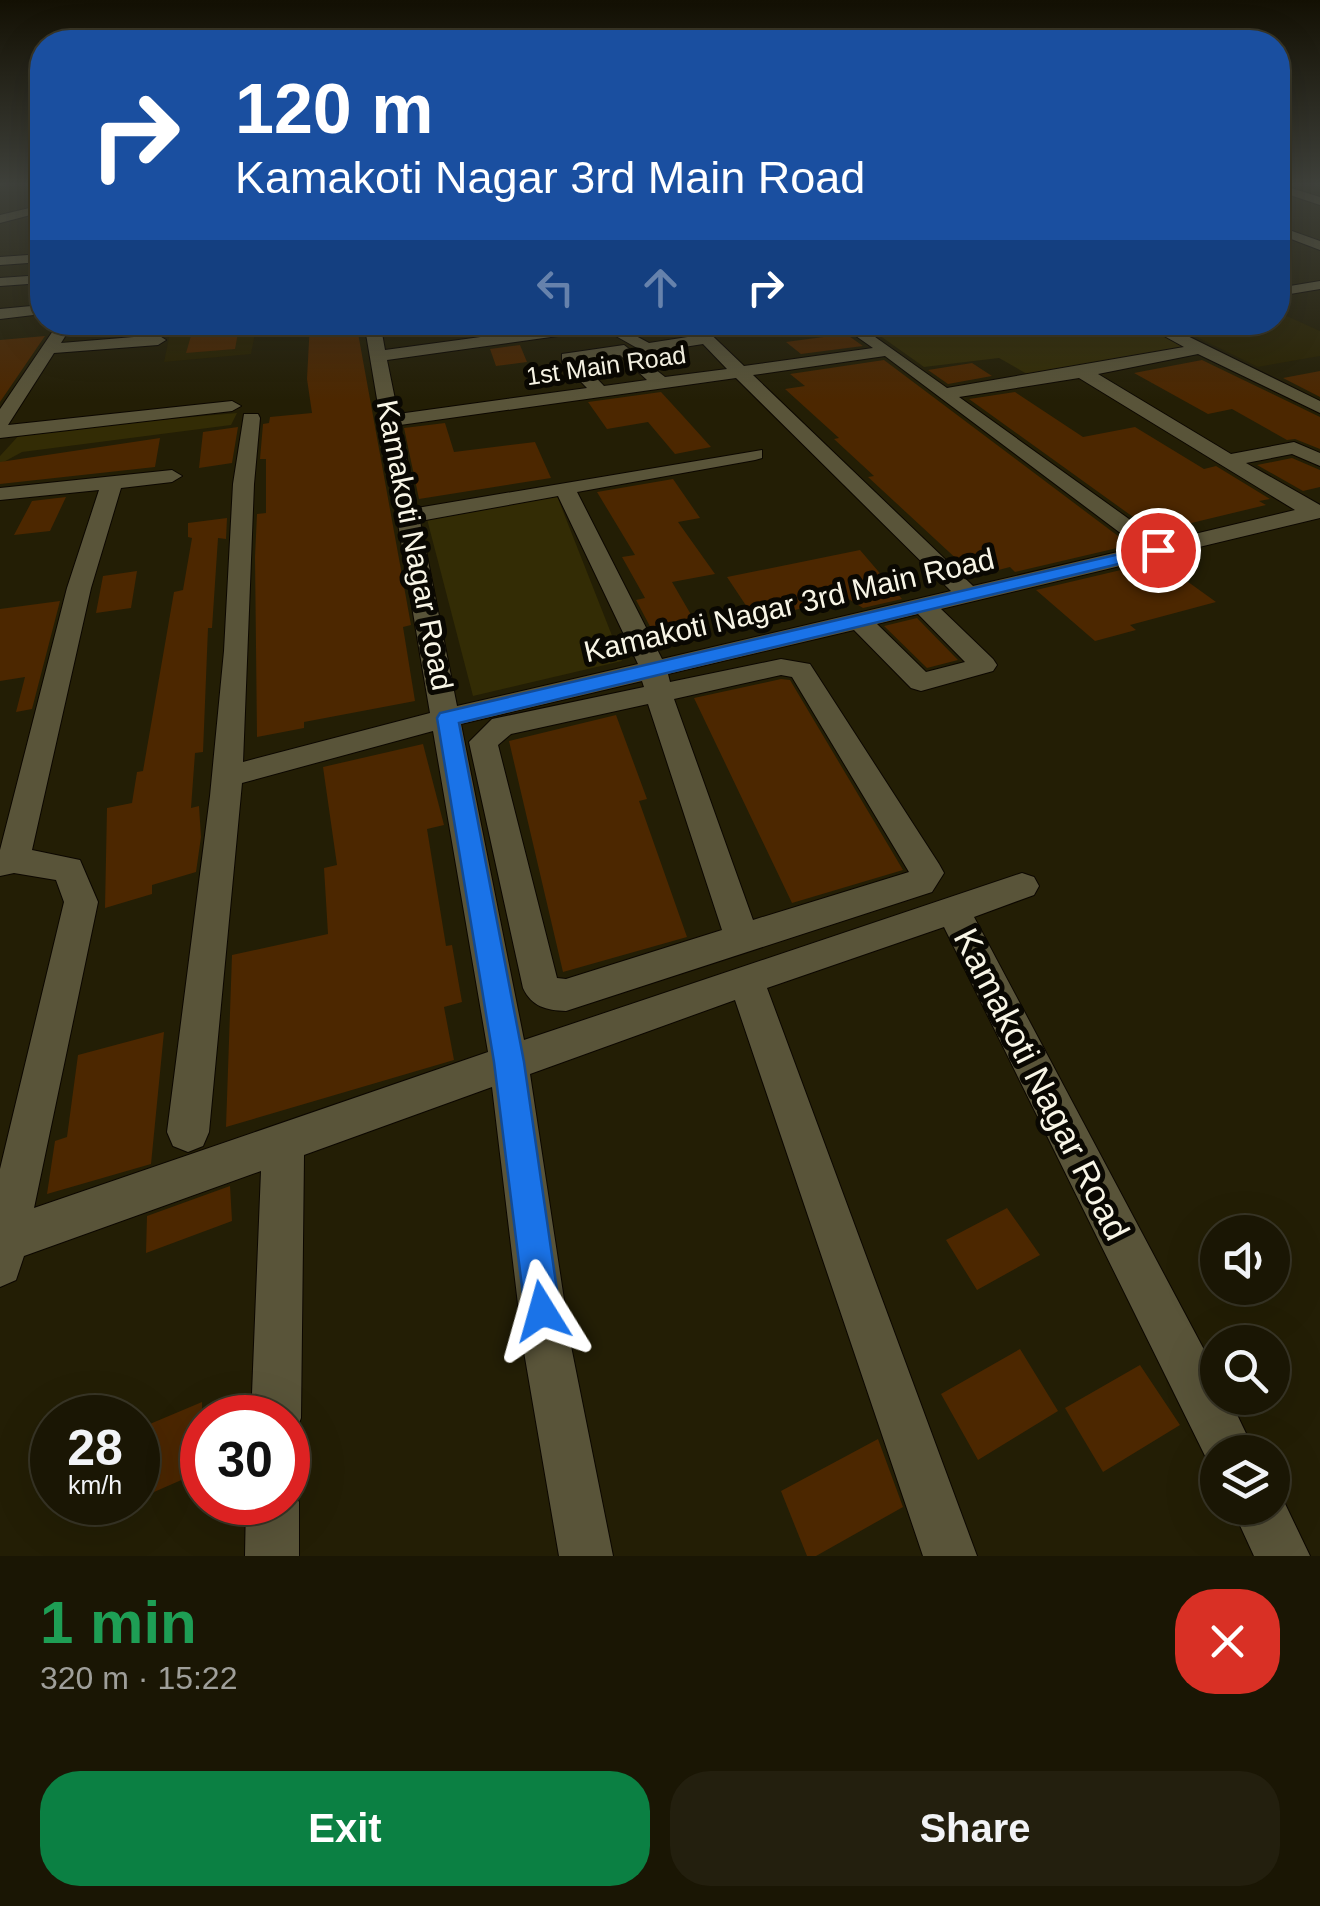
<!DOCTYPE html>
<html lang="en">
<head>
<meta charset="utf-8">
<style>
	body { margin:0; font-family:Helvetica,sans-serif; background:#231f0e; color:#f1f3f6; height:100vh; display:flex; flex-direction:column; font-size:38px; white-space:nowrap }
	* { box-sizing:border-box; margin:0 }
	p { font-size:32px; color:#9f9f9a }
	.icon { flex:none; width:55px; height:55px; fill:none; stroke:currentColor; stroke-width:2; stroke-linecap:round; stroke-linejoin:round }
	.map { position:relative; height:1556px; overflow:hidden }
	.sheet { display:flex; flex-direction:column; background:#1a1604; flex:1 }
	.sheet>* { flex:none }
	.banner { position:absolute; left:30px; top:30px; width:1260px; height:305px; border-radius:40px; box-shadow:0 10px 40px #0002,0 0 0 2px #383526; background:#1a4fa0; color:#fff; overflow:hidden }
	.tools { position:absolute; left:1200px; top:1215px; display:grid; gap:20px }
	.tools a { display:grid; place-items:center; width:90px; height:90px; border-radius:50%; background:#1a1604; box-shadow:0 10px 40px #0002,0 0 0 2px #383526; font-size:50px }
	.speed { position:absolute; left:30px; top:1395px; display:flex; gap:20px; font-size:50px; font-weight:700; text-align:center }
	.speed>* { display:grid; place-content:center; width:130px; height:130px; border-radius:50%; background:#1a1604; box-shadow:0 10px 40px #0002,0 0 0 2px #383526; line-height:1 }
	.speed small { font-size:25px; font-weight:400 }
	.speed .limit { border:15px solid #d22; background:#fff; color:#111 }
	.pin { position:absolute; display:grid; place-items:center; width:85px; height:85px; color:#fff; margin:-42px; border:5px solid #fff; border-radius:50%; box-shadow:0 2px 10px #0007 }
	.me { position:absolute; width:110px; margin:-55px; rotate:352deg; stroke-linejoin:round; filter:drop-shadow(0 0 8px #0008) }
	.turn { display:flex; align-items:center; gap:35px; height:210px; padding:0 40px; font-size:45px }
	.turn .icon { width:130px; height:130px; stroke-width:2.5 }
	.turn b { display:block; font-size:70px; line-height:85px }
	.lanes { display:flex; align-items:center; height:95px; padding:0 40px; background:#0003; justify-content:center; gap:50px; direction:ltr }
	.lanes .off { opacity:.35 }
	.round { display:grid; place-items:center; flex:none; width:105px; height:105px; border-radius:40px; background:#231f0e }
	.headline { display:flex; align-items:center; justify-content:space-between; height:170px; padding:0 40px }
	h1 { font-size:60px; font-weight:700; line-height:75px; color:#1e9e55 }
	.button { display:flex; gap:20px; margin-top:auto; padding:20px 40px }
	.button a { flex:1; height:115px; border-radius:40px; background:#0b8043; color:#fff; font-size:40px; font-weight:700; line-height:115px; text-align:center }
	.button a+a { background:#231f0e; color:#f1f3f6 }
	.map>svg:first-child { display:block }
	.built { fill:#2a2301 }
	.green { fill:#332c05 }
	.building { fill:#4c2700 }
	.lines { fill:none; stroke-linecap:round; stroke-linejoin:round }
	.minor-casing { stroke:#0c0700; stroke-width:2 }
	.minor { fill:#595439; fill-rule:evenodd }
	.route { fill:#1a73e8; stroke:#114b97; stroke-width:2.5 }
	.labels { text-anchor:middle; dominant-baseline:central; stroke-width:10; stroke-linejoin:round; paint-order:stroke }
	.far-street-label { font-size:25px; fill:#f8f5e6; stroke:#0a0802 }
	.street-label { font-size:30px; fill:#f8f5e6; stroke:#0a0802 }
	.near-street-label { font-size:35px; fill:#f8f5e6; stroke:#0a0802 }
</style>
</head>
<body>
<div class="map">
<svg width="1320" height="1556" viewBox="0 0 1320 1556">
	<rect width="100%" height="100%" fill="#231e05"/>
	<path class="built" d="M1278,312L1320,331V356L1258,367L1168,323L1278,322Z
		M172,323H257L251,354L164,362Z"/>
	<path class="green" d="M862,323H1136L1185,347L1027,374L999,358L924,367Z
		M237,413L231,425L22,452L0,464V456L22,432Z
		M557,496L622,661L473,696L427,519Z"/>
	<path class="building" d="M195,322H240L235,349L186,353Z
		M310,322H356L411,625L403,627L415,701L304,722V728L257,737L255,557L257,514L266,513V459H260L263,424L269,423L270,417L312,413L307,379Z
		M846,334L863,346L801,354L786,342Z
		M45,336L0,402V340Z
		M520,345L527,362L496,366L490,349Z
		M884,360L1130,545L1015,572L1010,567L975,576L868,477L874,476L834,439L839,438L785,389L805,386L790,374Z
		M1202,360L1320,417V449L1295,439L1287,440L1232,409L1208,414L1134,373Z
		M972,363L992,376L948,384L928,370Z
		M1320,371V397L1283,378Z
		M661,392L683,416L711,447L675,454L648,422L607,429L588,402Z
		M1015,392L1083,437L1135,427L1204,469L1216,466L1270,499L1259,501L1266,505L1154,532L969,399Z
		M445,423L454,452L535,442L551,478L419,499L404,428Z
		M238,427L232,463L199,468L203,432Z
		M160,438L155,467L0,484V462Z
		M1292,458L1320,470V487L1303,491L1257,465Z
		M673,479L700,518L678,522L715,574L672,582L697,625L654,634L636,600L645,598L622,557L635,555L597,492Z
		M66,497L50,531L14,535L32,501Z
		M227,518L226,539L218,538L212,628H208L203,752L195,753L191,808L199,806L201,837L196,872L152,885V894L105,908L107,808L132,803L137,772L143,771L174,592L183,590L192,538L188,537V523Z
		M860,550L902,599L863,608L847,598L755,619L727,577Z
		M1159,561L1216,602L1130,625L1136,630L1095,641L1036,590Z
		M137,571L131,608L96,613L103,576Z
		M60,601L32,709L16,712L25,677L0,681V609Z
		M917,618L958,660L927,668L884,626Z
		M781,679L790,680L903,870L792,903L694,698Z
		M616,715L647,799L639,801L687,937L563,972L509,741Z
		M423,744L444,825L427,829L446,946L452,945L462,1002L444,1007L454,1060L226,1127L232,955L328,934L324,868L337,865L323,767Z
		M164,1032L151,1164L47,1194L55,1141L67,1137L78,1055Z
		M230,1186L232,1221L146,1253L147,1216Z
		M1007,1208L1040,1255L977,1290L946,1240Z
		M1020,1349L1058,1411L978,1460L941,1394Z
		M1140,1365L1180,1425L1103,1472L1065,1408Z
		M202,1402V1471L138,1499V1429Z
		M878,1439L903,1507L816,1556H807L781,1491Z"/>
	<g class="lines">
		<defs>
			<path id="minor" d="M0,182H9L0,186Z
				M1278,184L1320,197V205L1278,191Z
				M42,205V212L0,223V215Z
				M1278,226L1320,241V250L1278,234Z
				M42,254V262L0,265V257Z
				M42,275V283L0,286V278Z
				M1320,281V289L1278,296V288Z
				M42,305V314L0,319V309Z
				M59,322H74L61,343L158,335L166,340L158,345L54,353L8,425L232,401L241,406L232,411L0,438V409Z
				M364,322H380L385,350L590,322H635L621,328L649,343L694,336L682,322H698L744,366L873,348L836,322H854L947,388L1184,347L1139,322H1159L1320,401V413L1198,354L1098,374L1231,454L1294,442L1320,453V466L1292,454L1246,463L1320,505V518L941,609L993,659L997,665L993,671L921,691L911,688L854,630L668,674L670,682L781,659L810,664L939,864L944,873L932,892L566,1011C546,1010 532,1007 523,988L469,742L492,719L644,687L642,681L461,724L524,1040L1022,873L1034,877L1039,886L1034,895L974,917L1218,1376V1398H1229L1255,1452H1218V1473L1212,1470L944,927L767,988L977,1556H923L735,1000L530,1074L571,1346L613,1556H559L523,1346L492,1087L304,1155L301,1418L294,1436L288,1438V1418H251L261,1171L24,1256L16,1280L0,1287V1169L64,902L56,880L14,873L0,876V850L67,588L99,490L0,500V488L172,470L182,476L172,482L121,488L91,588L32,850L80,860L98,902L34,1208L488,1052L433,731L242,783L209,1132L203,1146L188,1152L173,1146L167,1132L210,796L224,651L233,484L244,414H258L260,418L254,484L243,762L430,713ZM615,328L614,335L646,353L703,344L727,369L665,377L624,345L562,354V362L587,388L398,414L387,360ZM620,355L647,380L604,386L580,361ZM885,356L1139,547L973,586L753,375ZM736,378L951,591L662,659L577,492L755,460L762,458V450L417,508L400,425ZM1079,378L1295,510L1161,542L959,397ZM558,496L638,664L457,706L420,521ZM918,614L965,662L926,672L877,624ZM781,675L792,677L909,872L753,920L674,699ZM648,704L722,930L566,979L557,978L498,745L511,734Z
				M288,1482L299,1502V1556H245L246,1502H288Z
				M1272,1487L1278,1489L1310,1556H1254L1232,1508H1272Z"/>
		</defs>
		<use href="#minor" class="minor-casing"/>
		<use href="#minor" class="minor"/>
	</g>
	<linearGradient id="sky" x2="0" y2="1"><stop stop-color="#131003"/><stop offset="0.46" stop-color="#3f413b"/><stop offset="1" stop-color="#3f413b" stop-opacity="0"/></linearGradient>
	<rect width="1320" height="400" fill="url(#sky)"/>
	<path class="route" d="M1158,545L1164,546V553L459,723L524,1062L560,1311L555,1323L542,1329L530,1323L525,1311L494,1062L437,718L440,713Z"/>
	<g class="labels">
		<g class="far-street-label">
			<text transform="translate(606 365) rotate(-8)">1st Main Road</text>
		</g>
		<g class="street-label">
			<text transform="translate(415 545) rotate(79)">Kamakoti Nagar Road</text>
			<text transform="translate(789 605) rotate(-13)">Kamakoti Nagar 3rd Main Road</text>
		</g>
		<g class="near-street-label">
			<text transform="translate(1042 1084) rotate(63)">Kamakoti Nagar Road</text>
		</g>
	</g>
</svg>
<div class="tools">
<a><svg class="icon" aria-label="sound" viewBox="0 0 24 24"><path d="M4 9h4l5-4v14l-5-4H4zM17 9q2 3 0 6"/></svg></a>
<a><svg class="icon" aria-label="search" viewBox="0 0 24 24"><circle cx="10" cy="10" r="6"/><path d="M15 15l6 6"/></svg></a>
<a><svg class="icon" aria-label="layers" viewBox="0 0 24 24"><path d="M12 4l9 5-9 5-9-5zM3 14l9 5 9-5"/></svg></a>
</div>
<div class="speed"><div>28<small>km/h</small></div><div class="limit">30</div></div>
<div class="pin" style="left:1158px;top:550px;background:#d93025"><svg class="icon" aria-label="arrive" viewBox="0 0 24 24"><path d="M6 21V4h12l-3 4 3 4H6"/></svg></div>
<svg class="me" style="left:542px;top:1311px" viewBox="-20 -20 40 40"><path d="M0-17L14 15 0 8-14 15z" fill="#1a73e8" stroke="#fff" stroke-width="4"/></svg>
<div class="banner">
<div class="turn"><svg class="icon" aria-label="right" viewBox="0 0 24 24"><path d="M7 20v-9h11M14 6l5 5-5 5"/></svg><div><b>120 m</b>Kamakoti Nagar 3rd Main Road</div></div>
<div class="lanes"><svg class="icon off" aria-label="left" viewBox="0 0 24 24"><path d="M17 20v-9H6M10 6l-5 5 5 5"/></svg><svg class="icon off" aria-label="ahead" viewBox="0 0 24 24"><path d="M12 20V5M6 11l6-6 6 6"/></svg><svg class="icon" aria-label="right" viewBox="0 0 24 24"><path d="M7 20v-9h11M14 6l5 5-5 5"/></svg></div>
</div>
</div>
<section class="sheet">
<div class="headline"><div><h1>1 min</h1><p>320 m · 15:22</p></div><a class="round" style="background:#d93025;color:#fff"><svg class="icon" aria-label="close" viewBox="0 0 24 24"><path d="M6 6l12 12M18 6L6 18"/></svg></a></div>
<div class="button"><a>Exit</a><a>Share</a></div>
</section>
</body>
</html>
